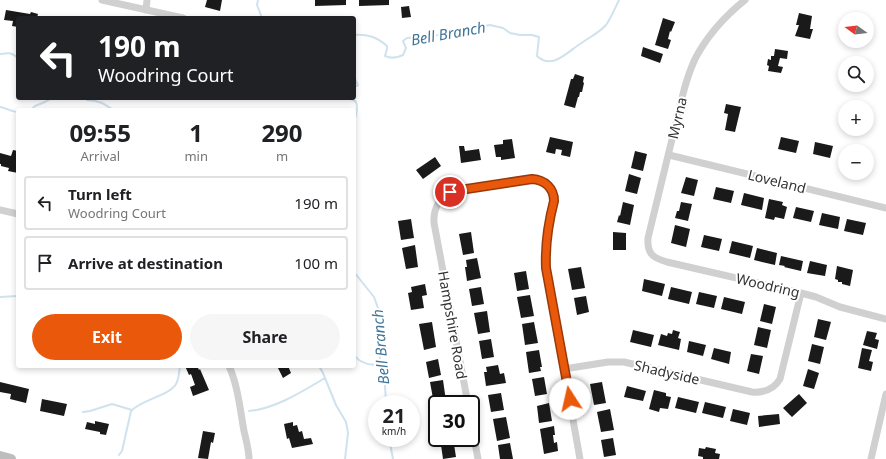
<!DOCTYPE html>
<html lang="en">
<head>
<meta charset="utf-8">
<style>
	body { margin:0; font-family:"Noto Sans",sans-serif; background:#f6f6f6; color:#202124; height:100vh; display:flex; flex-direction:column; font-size:15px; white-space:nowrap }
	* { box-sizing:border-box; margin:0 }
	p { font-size:13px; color:#757577 }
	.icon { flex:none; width:22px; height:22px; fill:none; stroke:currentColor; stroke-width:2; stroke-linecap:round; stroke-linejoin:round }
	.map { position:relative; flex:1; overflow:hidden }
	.sheet { position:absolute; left:16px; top:108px; width:340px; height:260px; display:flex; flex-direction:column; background:#fff; border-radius:4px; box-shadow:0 2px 6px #0003 }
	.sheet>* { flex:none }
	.hud { position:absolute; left:16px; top:16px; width:340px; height:84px; border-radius:4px; box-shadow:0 2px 6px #0003; background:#202124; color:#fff; overflow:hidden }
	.needle { width:26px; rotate:285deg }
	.controls { position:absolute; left:838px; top:12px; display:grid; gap:8px }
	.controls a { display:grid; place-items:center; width:36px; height:36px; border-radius:50%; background:#fff; box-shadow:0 2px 6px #0003; font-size:20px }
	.speed { position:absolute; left:368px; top:395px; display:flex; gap:8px; font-size:20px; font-weight:700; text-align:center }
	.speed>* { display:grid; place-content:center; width:52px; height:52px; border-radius:50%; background:#fff; box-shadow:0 2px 6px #0003; line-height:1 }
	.speed small { font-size:10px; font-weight:400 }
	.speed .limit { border:2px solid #111; border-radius:6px; background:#fff; color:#111 }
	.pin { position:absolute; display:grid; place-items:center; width:34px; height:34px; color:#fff; margin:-17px; border:2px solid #fff; border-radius:50%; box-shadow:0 1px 4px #0007 }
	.me { position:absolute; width:44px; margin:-22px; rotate:350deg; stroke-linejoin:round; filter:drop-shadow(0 0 3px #0008) }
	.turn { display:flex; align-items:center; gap:14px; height:84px; padding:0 16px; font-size:18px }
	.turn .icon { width:52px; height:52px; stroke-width:2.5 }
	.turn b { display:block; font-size:28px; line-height:34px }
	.eta { display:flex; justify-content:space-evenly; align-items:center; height:68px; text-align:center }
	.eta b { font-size:24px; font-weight:700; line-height:28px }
	.button { display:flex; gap:8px; margin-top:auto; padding:8px 16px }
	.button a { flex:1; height:46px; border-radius:24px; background:#ea580c; color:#fff; font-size:16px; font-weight:700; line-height:46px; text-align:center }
	.button a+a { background:#f6f6f6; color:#202124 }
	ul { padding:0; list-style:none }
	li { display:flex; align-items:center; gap:12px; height:54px; margin:0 8px 6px; padding:0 8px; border:2px solid #e0e0e0; border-radius:4px }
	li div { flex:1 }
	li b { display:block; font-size:15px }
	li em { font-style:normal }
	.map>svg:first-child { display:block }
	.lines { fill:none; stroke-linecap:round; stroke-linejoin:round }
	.stream { stroke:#cfe2ee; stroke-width:2 }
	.building { fill:#1a1a1a }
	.street { stroke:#d0d0d0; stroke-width:7 }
	.secondary { stroke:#bdbdbd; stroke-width:10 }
	.route-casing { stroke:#983908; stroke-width:10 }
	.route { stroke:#ea580c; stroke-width:7 }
	.labels { text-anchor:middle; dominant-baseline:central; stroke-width:4; stroke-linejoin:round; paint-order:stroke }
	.street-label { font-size:14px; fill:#333; stroke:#fff }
	.water-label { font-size:15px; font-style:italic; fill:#3f7597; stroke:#fff }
</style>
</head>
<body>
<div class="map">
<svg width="886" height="459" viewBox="0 0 886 459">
	<rect width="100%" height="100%" fill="#fff"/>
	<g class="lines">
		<path class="stream" d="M258,0L257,5L262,18
			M354,35C368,34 377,37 387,46V49L385,56C392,59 397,58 403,55L406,48L403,41L407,38L438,35L490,25L503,28L510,33L520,35H532L539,37L537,56C553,71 569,50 583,42C590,37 600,32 606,25C611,18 615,8 619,0
			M0,54C9,53 11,52 18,58
			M354,77L358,85L357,86H354
			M86,98L87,100C98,100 105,104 113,110
			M349,98C351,99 353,100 355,101C359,105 356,117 354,121
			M0,107C6,108 12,112 18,112
			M31,110L35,106L45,102L52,98
			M354,272L374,297L379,311L378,325L380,361L385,385L386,404
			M0,297L18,296
			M354,355C361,364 370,366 381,364
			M319,366L323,373L336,405L346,422L348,433L345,459
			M249,411C275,409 303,391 325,378
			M83,412L90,411L112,404L132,410
			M389,438L393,459
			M119,455L122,451L131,411C142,399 169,396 176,384C179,379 179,372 180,366"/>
	</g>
	<path class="building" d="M207,0H222L220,11L205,7Z
		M315,0H346V5L315,6Z
		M359,0H389V5L359,6Z
		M409,6L411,17L402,18L401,7Z
		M6,10L30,14L31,12L38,14L37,18H18V27L12,26L13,21L4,20Z
		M799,13L812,16L810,29H813L810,39L795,36L799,25H796Z
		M663,18L675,22L671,32L670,31L668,39L671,40L668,49L655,45Z
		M643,47L663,54L660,63L641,56Z
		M775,49L788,51L787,59L780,58L778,66L783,67L781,73L768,71L769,66L767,65L768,59L771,60V56H774Z
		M575,74L584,77L583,82L584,83L582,92H580L579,97H578L575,108L564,105L571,79H573Z
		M726,104L741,107L735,132L725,130L728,114L724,113Z
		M550,137L573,142L570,157L561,155L562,150L556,149L555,154L546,152Z
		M781,137L799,141L796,153L778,149Z
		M512,139L515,158L501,160V157H496L494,145L503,144V140Z
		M815,142L833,146L830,158L813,154Z
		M459,146H464L465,151L479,149L481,160L461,163Z
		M13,150L18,151V173L8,171L9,168L1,166V164H0V153L11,156Z
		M635,151L647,154L643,171L631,168Z
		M435,157L441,166L423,179L416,170Z
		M629,174L641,178L637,194L625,191Z
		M686,177L698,180L694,196L681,193Z
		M716,187L734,191L731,203L713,199Z
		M744,193L764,198L762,210L741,205Z
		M769,199L783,202L782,205L787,207L784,219L775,217L774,220L765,218Z
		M623,202L634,205L630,225L617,222L619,215L620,216Z
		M681,202L692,204L688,221L675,218L677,211H679Z
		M796,207L814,211L811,222L793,218Z
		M822,213L840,217L838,229L819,225Z
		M411,219L414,238L401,240L398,221Z
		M847,219L866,223L863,235L844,231Z
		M675,225L690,229L686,247L671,243Z
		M471,232L474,253L463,255L459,234Z
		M613,232L626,233V250H613Z
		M704,235L722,239L719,251L701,247Z
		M732,241L753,246L750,258L729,253Z
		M415,245L418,267L406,269L402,248Z
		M757,248L777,253L775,265L754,260Z
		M781,256L803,261L801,271L784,267L785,266L779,265Z
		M477,258L481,278L467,281L465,267H467L466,260Z
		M810,261L827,265L825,276L807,273Z
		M837,266L853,270L850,286L842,284V282H838V280L835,279Z
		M581,267L585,288L572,290L568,269Z
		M526,271L529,289L517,291L514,273Z
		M644,279L665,284L662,296L642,291Z
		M425,284L427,295L422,296L424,308L411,310L408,293L412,292L411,287Z
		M481,287L484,304L472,306L469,289Z
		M671,287L692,292L689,304L668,299Z
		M699,292L717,296L714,308L696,304Z
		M530,295L534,316L521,318L517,297Z
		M586,296L589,312L577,315L574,298Z
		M724,297L745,302L742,314L721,309Z
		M764,304L776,307L772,324L760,321Z
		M487,311L490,332L478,334L474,313Z
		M818,319L831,322L826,340L814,337Z
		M432,322L436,347L424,350L419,324Z
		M534,322L538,343L525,345L522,324Z
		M758,327L771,330L767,348L754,345Z
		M633,330L654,335L651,347L630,342Z
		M673,330L680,332L678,338L681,339L679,350L658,345L661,334L667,336L668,333L672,334Z
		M867,331L877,333L875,339L879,340L877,349L863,345Z
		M491,339L494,357L482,359L479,341Z
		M689,341L706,345L703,356L687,352Z
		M812,344L824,347L820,364L808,361Z
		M714,348L731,352L729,364L711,359Z
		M862,348L872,350L869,361L873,362L871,371L858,368Z
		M539,350L542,367H540L541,371L529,373L526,352Z
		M751,354L763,356L759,374L747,371Z
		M438,359L441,375L429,378L426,362Z
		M498,365L500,374L504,373L506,383L486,386L484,372H487L486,367Z
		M185,366H197L199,370L200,369L209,390L193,396L190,387L195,385L191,374L189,375Z
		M277,366H288L291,373L283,378Z
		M808,369L819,373L814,389L803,386Z
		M544,377L547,394L535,396L532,379Z
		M443,380L446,401L434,404L430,382Z
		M0,382L29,389L26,403L10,399L11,394L0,392Z
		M602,382L606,403L594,405L590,384Z
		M627,386L646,391L643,401L624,397Z
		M654,390L666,393V396L671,397L668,409L660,408L659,412L649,409Z
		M501,393L504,410L491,412L488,395Z
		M799,394L807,403L792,417L783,408Z
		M678,397L699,402L696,413L675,408Z
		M42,399L67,404L64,416L40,411Z
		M705,402L726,407L723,418L702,413Z
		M549,403L552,421L539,423L537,406Z
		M610,409L614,430L601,432L597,412Z
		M733,409L750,413L747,425L730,421Z
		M779,414L780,424L759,427L758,416Z
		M506,417L510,438L497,441L493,419Z
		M95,421L109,424L106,435L100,434V432L85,429L87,422L95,424Z
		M293,422V426L297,425L299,432L302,431L304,439L311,438L313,444L292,448L289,438L287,439L284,424Z
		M554,426L555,435H553L554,443L557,442L558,451L544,454L540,429Z
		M203,431L215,433L213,443L211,442L208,459L198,458Z
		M440,438H453L456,457L443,459Z
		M613,438L616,455L604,457L601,440Z
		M510,443L513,459H500L498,445Z
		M706,447L716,449L715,453L720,454L719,459H703V457L698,456L699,448L705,449Z"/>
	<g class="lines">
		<path class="street" d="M102,0L183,18
			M745,0C725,16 707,36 695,59C690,70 686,82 683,94L648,238C647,254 653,258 667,262L801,293L816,297L840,307L886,319
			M146,10L147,0
			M669,155L886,208
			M0,210L18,214
			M229,366C238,386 240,409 244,431C246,440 249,450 249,459
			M564,369L608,362H624L752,392C764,393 774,389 780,379L801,293
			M468,404L434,223C433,208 440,196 454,191L532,179C545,180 554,188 554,201C548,225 545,244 546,268L580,459
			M471,421L478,459
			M871,459L886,394"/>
		<path class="secondary" d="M0,456L11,459"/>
	</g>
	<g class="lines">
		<defs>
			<path id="route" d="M450,192L460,190L532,179C545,180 554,188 554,201C548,224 545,244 546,268L570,399"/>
		</defs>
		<use href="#route" class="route-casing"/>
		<use href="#route" class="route"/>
	</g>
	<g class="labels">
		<g class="street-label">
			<text transform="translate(677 118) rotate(-77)">Myrna</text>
			<text transform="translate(777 181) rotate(14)">Loveland</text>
			<text transform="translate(768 285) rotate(13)">Woodring</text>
			<text transform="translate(453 325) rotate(80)">Hampshire Road</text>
			<text transform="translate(667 372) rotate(13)">Shadyside</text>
		</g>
		<g class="water-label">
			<text transform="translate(448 33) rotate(-10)">Bell Branch</text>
			<text transform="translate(380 347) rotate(-95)">Bell Branch</text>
		</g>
	</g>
</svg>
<div class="controls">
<a><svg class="needle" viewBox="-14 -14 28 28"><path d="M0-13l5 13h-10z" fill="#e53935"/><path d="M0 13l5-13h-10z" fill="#757577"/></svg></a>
<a><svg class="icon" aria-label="search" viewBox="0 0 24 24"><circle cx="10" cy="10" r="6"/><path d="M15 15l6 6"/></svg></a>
<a>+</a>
<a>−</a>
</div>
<div class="speed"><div>21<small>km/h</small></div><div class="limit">30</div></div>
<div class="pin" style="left:450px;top:192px;background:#d93025"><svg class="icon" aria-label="arrive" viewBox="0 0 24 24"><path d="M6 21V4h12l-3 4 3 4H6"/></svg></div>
<svg class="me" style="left:570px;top:399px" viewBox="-20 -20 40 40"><circle r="19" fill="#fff"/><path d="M0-13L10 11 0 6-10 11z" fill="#ea580c"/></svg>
<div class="hud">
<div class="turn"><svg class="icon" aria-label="left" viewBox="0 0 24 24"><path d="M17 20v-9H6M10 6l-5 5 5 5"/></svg><div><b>190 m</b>Woodring Court</div></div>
</div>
<section class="sheet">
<div class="eta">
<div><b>09:55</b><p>Arrival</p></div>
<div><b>1</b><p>min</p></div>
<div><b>290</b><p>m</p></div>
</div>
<ul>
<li><svg class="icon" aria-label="left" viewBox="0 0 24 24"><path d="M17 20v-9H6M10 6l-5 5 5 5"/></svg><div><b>Turn left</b><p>Woodring Court</p></div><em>190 m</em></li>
<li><svg class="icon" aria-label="arrive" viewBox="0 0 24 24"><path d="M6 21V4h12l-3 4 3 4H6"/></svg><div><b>Arrive at destination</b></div><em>100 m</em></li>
</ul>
<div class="button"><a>Exit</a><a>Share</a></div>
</section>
</div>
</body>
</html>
